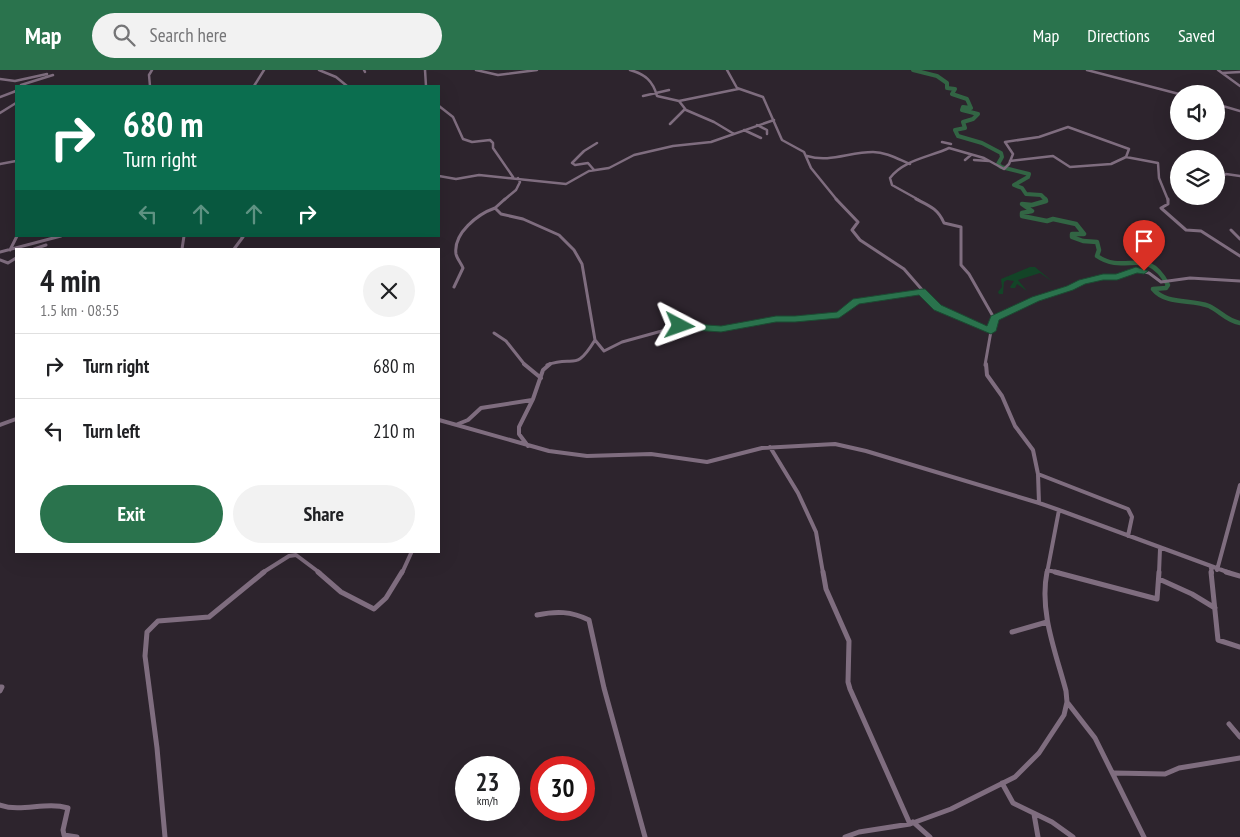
<!DOCTYPE html>
<html lang="en">
<head>
<meta charset="utf-8">
<style>
	body { margin:0; font-family:"PT Sans Narrow",sans-serif; background:#f2f2f2; color:#202124; height:100vh; display:flex; flex-direction:column; font-size:19px; white-space:nowrap }
	* { box-sizing:border-box; margin:0 }
	p { font-size:16px; color:#757577 }
	.icon { flex:none; width:28px; height:28px; fill:none; stroke:currentColor; stroke-width:2; stroke-linecap:round; stroke-linejoin:round }
	.map { position:relative; flex:1; overflow:hidden }
	.panel { position:absolute; left:15px; top:178px; width:425px; height:305px; display:flex; flex-direction:column; background:#fff; border-radius:0px; box-shadow:0 5px 20px #0002 }
	.panel>* { flex:none }
	.banner { position:absolute; left:15px; top:15px; width:425px; height:152px; border-radius:0px; box-shadow:0 5px 20px #0002; background:#0b6e4f; color:#fff; overflow:hidden }
	.tools { position:absolute; left:1170px; top:15px; display:grid; gap:10px }
	.tools a { display:grid; place-items:center; width:55px; height:55px; border-radius:50%; background:#fff; box-shadow:0 5px 20px #0002; font-size:25px }
	.speed { position:absolute; left:455px; top:686px; display:flex; gap:10px; font-size:25px; font-weight:700; text-align:center }
	.speed>* { display:grid; place-content:center; width:65px; height:65px; border-radius:50%; background:#fff; box-shadow:0 5px 20px #0002; line-height:1 }
	.speed small { font-size:12px; font-weight:400 }
	.speed .limit { border:8px solid #d22; background:#fff; color:#111 }
	.pin { position:absolute; display:grid; place-items:center; width:42px; height:42px; color:#fff; margin:-51px -21px; border-radius:50% 50% 50% 0; rotate:-45deg; box-shadow:0 0 5px #0007 }
	.pin .icon { rotate:45deg }
	.me { position:absolute; width:55px; margin:-28px; rotate:94deg; stroke-linejoin:round; filter:drop-shadow(0 0 4px #0008) }
	.turn { display:flex; align-items:center; gap:18px; height:105px; padding:0 25px; font-size:22px }
	.turn .icon { width:65px; height:65px; stroke-width:2.5 }
	.turn b { display:block; font-size:35px; line-height:42px }
	.lanes { display:flex; align-items:center; height:48px; padding:0 25px; background:#0003; justify-content:center; gap:25px; direction:ltr }
	.lanes .off { opacity:.35 }
	.round { display:grid; place-items:center; flex:none; width:52px; height:52px; border-radius:26px; background:#f2f2f2 }
	.head { display:flex; align-items:center; justify-content:space-between; height:85px; padding:0 25px }
	h1 { font-size:30px; font-weight:700; line-height:38px }
	.primary-button { display:flex; gap:10px; margin-top:auto; padding:10px 25px }
	.primary-button a { flex:1; height:58px; border-radius:30px; background:#2a734d; color:#fff; font-size:20px; font-weight:700; line-height:58px; text-align:center }
	.primary-button a+a { background:#f2f2f2; color:#202124 }
	ul { padding:0; list-style:none }
	li { display:flex; align-items:center; gap:15px; height:65px; padding:0 25px; border-top:1px solid #e0e0e0 }
	li div { flex:1 }
	li b { display:block; font-size:19px }
	li em { font-style:normal }
	header { display:flex; align-items:center; gap:30px; box-sizing:border-box; height:70px; padding:0 25px; background:#2a734d; color:#fff }
	header strong { font-size:24px }
	nav { display:flex; gap:28px; margin-inline-start:auto; font-size:18px }
	.search { width:350px; height:45px; background:#f2f2f2; display:flex; align-items:center; gap:12px; box-sizing:border-box; padding:0 18px; border-radius:28px; color:#757577; font-size:19px }
	.map>svg:first-child { display:block }
	.green { fill:#134427 }
	.lines { fill:none; stroke-linecap:round; stroke-linejoin:round }
	.river-far1 { stroke:#326544; stroke-width:4 }
	.river { stroke:#326544; stroke-width:4.5 }
	.street-far3 { stroke:#7f6d7f; stroke-width:2.5 }
	.street-far2 { stroke:#7f6d7f; stroke-width:3 }
	.street-far1 { stroke:#7f6d7f; stroke-width:4 }
	.street { stroke:#7f6d7f; stroke-width:5 }
	.route { fill:#2a734d; stroke:#1b4b32 }
</style>
</head>
<body>
<header>
<strong>Map</strong>
<div class="search"><svg class="icon" aria-label="search" viewBox="0 0 24 24"><circle cx="10" cy="10" r="6"/><path d="M15 15l6 6"/></svg>Search here</div>
<nav><a>Map</a><a>Directions</a><a>Saved</a></nav>
</header>
<div class="map">
<svg width="1240" height="767" viewBox="0 0 1240 767">
	<rect width="100%" height="100%" fill="#2d242d"/>
	<path class="green" d="M1030,197H1035L1053,212L1040,203L1018,210L1027,221L1017,214L1015,218H1011L1010,217L1014,211L1007,210L1004,212L1003,224H999L998,222L1002,217L1001,209Z"/>
	<g class="lines">
		<path class="river-far1" d="M913,0L937,6L947,13V18L955,19L952,24L967,29L971,38L963,37L962,40L978,44L973,49L963,52L965,58L955,60L958,66L982,73L1001,83L1002,87L998,94L1001,97L1029,104L1028,107L1014,115L1022,118L1026,124L1041,125L1046,130"/>
		<path class="river" d="M1045,129L1046,131L1032,135L1022,134L1032,141L1022,143V146L1047,151L1053,149L1076,154L1084,164H1072V167L1083,171L1097,172L1099,180L1097,186C1126,206 1146,174 1168,215L1166,218L1153,219C1166,235 1191,229 1209,236C1220,241 1227,251 1240,253"/>
		<path class="street-far3" d="M319,0L336,7L347,16
			M364,0L365,2
			M425,0L426,16
			M476,0L498,5L537,0
			M630,0C645,4 653,11 657,26L679,31
			M727,0L737,18L763,27L782,70L804,82L811,98L837,130
			M1087,0L1179,24
			M1218,0L1240,16
			M1222,3L1240,2
			M0,9L15,11
			M15,11L47,4
			M21,15L53,5
			M150,16L149,5L152,0
			M254,16L264,0
			M643,26L669,20
			M0,27L16,21
			M1216,34L1240,41
			M439,36L453,47L463,69L472,72L490,70L493,73V78L513,107
			M0,43L16,33
			M670,54L685,39
			M757,55L767,60V64
			M744,60L761,68
			M734,64L714,52L686,40L679,31L738,19
			M942,72L951,74
			M807,86C830,93 849,82 873,82C886,82 898,89 910,94
			M965,90L971,85
			M974,90L989,91
			M1010,91L1053,86L1070,97L1111,94L1126,87
			M0,94L16,91
			M594,100L588,93L575,95L572,93L584,81L597,73
			M439,106L456,109L479,105L566,114L589,101L609,98L634,85L673,76L711,72L774,50
			M1222,107L1226,104L1240,106
			M504,130L516,120L520,112L518,108
			M919,130L892,115L890,108C903,90 930,87 949,78L984,88L1004,99L1009,94L1013,84L1005,72L1039,67L1068,57L1129,79L1126,87L1158,93L1159,108L1168,130"/>
		<path class="street-far2" d="M505,129L495,138L501,144L523,149L559,165L574,180L582,194L595,270L604,281L622,272L680,256L721,259L776,249L839,245L856,231L922,221
			M836,129L858,152L852,160L860,170L904,199L937,237L991,261L985,295
			M916,129C930,136 938,139 944,153L961,157V195L969,204L994,248
			M1168,129V134L1161,138L1186,160L1201,161L1240,186
			M1231,160L1240,169
			M34,179L46,175
			M182,179L184,166
			M234,179L243,167L241,166
			M10,180L17,166
			M0,182L61,166
			M0,190L8,193L16,188
			M454,217L463,198C461,193 457,189 456,184C453,163 478,144 495,138
			M991,261L994,248L1035,229L1092,209L1121,206L1136,200L1149,203L1161,212L1190,208L1240,211
			M494,263L506,271L525,295
			M547,295C575,284 574,304 595,270"/>
		<path class="street-far1" d="M524,294L541,308
			M986,294L987,305L1002,326L1015,356L1033,380L1038,404L1039,433L1059,440
			M439,350L549,381L587,386L651,384L707,392L762,378L835,374L866,381L1039,433
			M458,354L468,350L481,338L532,330
			M0,355L16,349
			M528,376L519,364V357L533,329L543,300L550,294
			M770,377L798,423L816,462L823,503
			M1038,404L1128,439L1132,447L1128,466
			M1211,498L1212,503
			M1047,500L1060,503
			M1217,500L1240,415
			M262,503L289,486L296,485L320,503
			M402,503L412,481
			M1047,503L1059,440L1230,503
			M1159,503L1160,479"/>
		<path class="street" d="M318,502L341,522L374,539L386,528L402,502
			M823,502L826,519L849,571L848,612L850,619L910,754
			M1055,502L1157,529L1159,502
			M1211,502L1218,570L1240,577
			M1226,502L1240,506
			M1159,509L1192,524L1215,538
			M537,545C556,541 571,541 589,550L604,618L645,767
			M1012,562L1047,552
			M0,617H2L0,621
			M1067,632L1095,668L1144,767
			M1229,654L1240,667
			M1114,703L1165,704L1179,698L1240,688
			M1002,713L1013,733L1052,752L1073,767
			M0,735C22,743 45,731 68,738L63,760L64,765L77,767
			M1034,744L1038,767
			M913,752L930,767
			M165,767L157,678L145,586L147,562L158,551L209,547L264,502
			M845,767L859,762L910,754L951,739L1015,707L1039,683L1064,645L1067,632L1066,621C1056,583 1039,542 1047,502"/>
	</g>
	<path class="route" d="M1136,197L1148,201L1144,204L1137,203L1117,210H1103L1085,214L1073,220L1039,231L999,250L996,261L991,264L934,240L919,225L859,234L839,248L795,252H776L721,262L680,259L675,256L680,253L721,256L776,246H795L837,242L853,229L922,219H925L941,235L987,256L991,246L1032,227L1067,216L1079,210L1103,204H1116Z"/>
</svg>
<div class="tools">
<a><svg class="icon" aria-label="sound" viewBox="0 0 24 24"><path d="M4 9h4l5-4v14l-5-4H4zM17 9q2 3 0 6"/></svg></a>
<a><svg class="icon" aria-label="layers" viewBox="0 0 24 24"><path d="M12 4l9 5-9 5-9-5zM3 14l9 5 9-5"/></svg></a>
</div>
<div class="speed"><div>23<small>km/h</small></div><div class="limit">30</div></div>
<div class="pin" style="left:1144px;top:201px;background:#d93025"><svg class="icon" aria-label="arrive" viewBox="0 0 24 24"><path d="M6 21V4h12l-3 4 3 4H6"/></svg></div>
<svg class="me" style="left:680px;top:256px" viewBox="-20 -20 40 40"><path d="M0-17L14 15 0 8-14 15z" fill="#2a734d" stroke="#fff" stroke-width="4"/></svg>
<div class="banner">
<div class="turn"><svg class="icon" aria-label="right" viewBox="0 0 24 24"><path d="M7 20v-9h11M14 6l5 5-5 5"/></svg><div><b>680 m</b>Turn right</div></div>
<div class="lanes"><svg class="icon off" aria-label="left" viewBox="0 0 24 24"><path d="M17 20v-9H6M10 6l-5 5 5 5"/></svg><svg class="icon off" aria-label="ahead" viewBox="0 0 24 24"><path d="M12 20V5M6 11l6-6 6 6"/></svg><svg class="icon off" aria-label="ahead" viewBox="0 0 24 24"><path d="M12 20V5M6 11l6-6 6 6"/></svg><svg class="icon" aria-label="right" viewBox="0 0 24 24"><path d="M7 20v-9h11M14 6l5 5-5 5"/></svg></div>
</div>
<section class="panel">
<div class="head"><div><h1>4 min</h1><p>1.5 km · 08:55</p></div><a class="round"><svg class="icon" aria-label="close" viewBox="0 0 24 24"><path d="M6 6l12 12M18 6L6 18"/></svg></a></div>
<ul>
<li><svg class="icon" aria-label="right" viewBox="0 0 24 24"><path d="M7 20v-9h11M14 6l5 5-5 5"/></svg><div><b>Turn right</b></div><em>680 m</em></li>
<li><svg class="icon" aria-label="left" viewBox="0 0 24 24"><path d="M17 20v-9H6M10 6l-5 5 5 5"/></svg><div><b>Turn left</b></div><em>210 m</em></li>
</ul>
<div class="primary-button"><a>Exit</a><a>Share</a></div>
</section>
</div>
</body>
</html>
